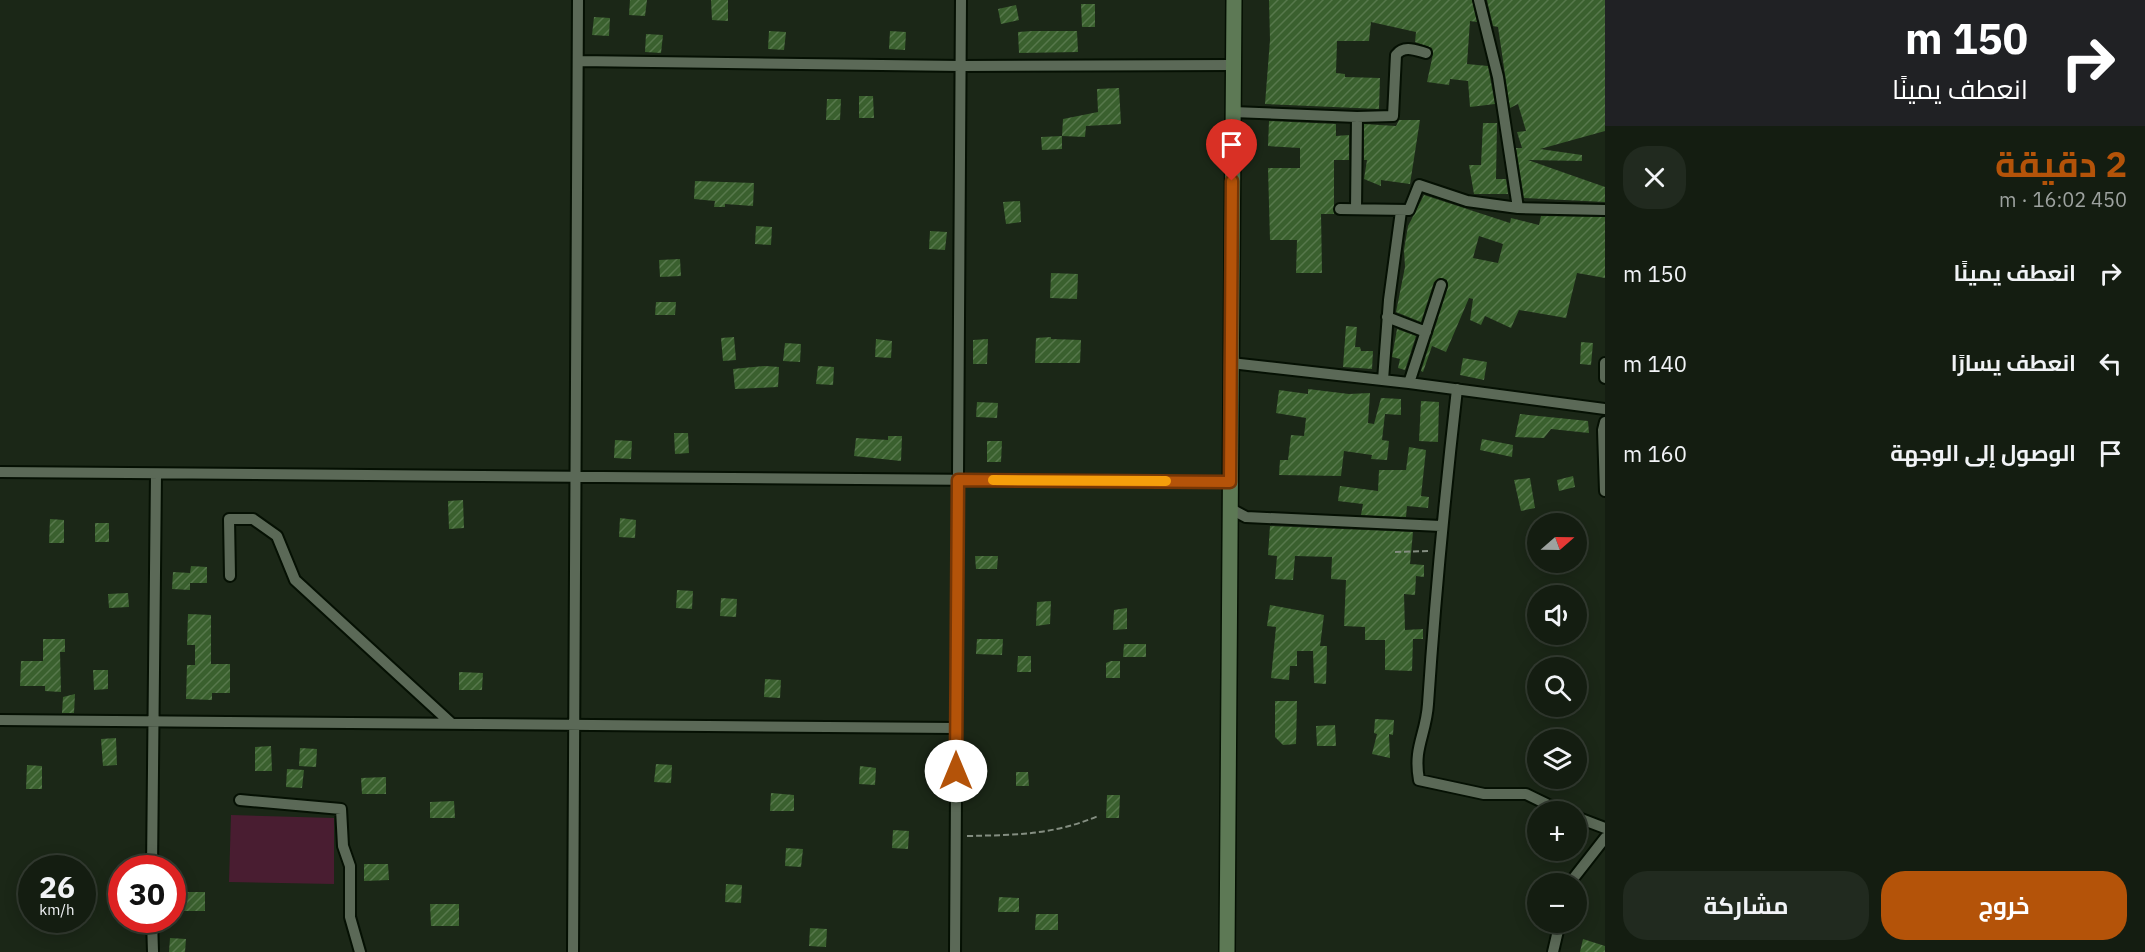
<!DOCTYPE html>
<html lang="ar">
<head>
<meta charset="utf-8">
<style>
	body { margin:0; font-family:"IBM Plex Sans",Cairo,sans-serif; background:#212a1f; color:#f1f3f6; direction:rtl; height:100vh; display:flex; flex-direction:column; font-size:22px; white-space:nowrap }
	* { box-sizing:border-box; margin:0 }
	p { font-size:20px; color:#9da29f }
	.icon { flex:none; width:33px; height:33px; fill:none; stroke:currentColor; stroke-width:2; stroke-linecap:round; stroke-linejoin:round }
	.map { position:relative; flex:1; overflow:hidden; direction:ltr }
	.sheet { display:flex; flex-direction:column; background:#141d11; width:540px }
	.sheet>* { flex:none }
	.top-card { background:#202124; color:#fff; overflow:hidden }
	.needle { width:39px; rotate:70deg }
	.tools { position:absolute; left:1527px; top:513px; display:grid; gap:12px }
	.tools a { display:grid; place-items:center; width:60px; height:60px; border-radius:50%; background:#141d11; box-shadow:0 3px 15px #0003,0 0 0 2px #333b31; font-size:30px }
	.speed { position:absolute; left:18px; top:855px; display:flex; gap:12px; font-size:30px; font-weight:700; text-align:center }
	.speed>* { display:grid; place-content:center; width:78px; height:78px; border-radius:50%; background:#141d11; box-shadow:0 3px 15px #0003,0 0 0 2px #333b31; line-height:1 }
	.speed small { font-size:15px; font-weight:400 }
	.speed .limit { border:9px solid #d22; background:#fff; color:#111 }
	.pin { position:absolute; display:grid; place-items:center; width:51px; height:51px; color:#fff; margin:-62px -26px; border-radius:50% 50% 50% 0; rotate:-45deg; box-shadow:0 0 6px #0007 }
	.pin .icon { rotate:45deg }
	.me { position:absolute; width:66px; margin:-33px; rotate:0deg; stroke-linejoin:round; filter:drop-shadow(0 0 4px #0008) }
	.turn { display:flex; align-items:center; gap:21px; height:126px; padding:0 18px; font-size:27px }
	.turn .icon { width:78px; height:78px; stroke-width:2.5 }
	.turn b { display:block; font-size:42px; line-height:51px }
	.round { display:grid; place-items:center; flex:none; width:63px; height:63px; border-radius:24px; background:#212a1f }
	.headline { display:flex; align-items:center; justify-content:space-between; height:102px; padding:0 18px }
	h1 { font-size:36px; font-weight:700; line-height:45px; color:#b45309 }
	.action { display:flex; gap:12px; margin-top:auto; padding:12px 18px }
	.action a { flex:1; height:69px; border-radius:24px; background:#b45309; color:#fff; font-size:24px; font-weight:700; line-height:69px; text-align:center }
	.action a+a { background:#212a1f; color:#f1f3f6 }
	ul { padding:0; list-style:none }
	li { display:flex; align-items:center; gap:18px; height:90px; padding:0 18px }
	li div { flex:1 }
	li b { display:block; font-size:22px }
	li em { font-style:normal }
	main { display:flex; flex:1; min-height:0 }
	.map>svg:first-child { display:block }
	.pitch { fill:#491d31 }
	.building { fill:url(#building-hatch); fill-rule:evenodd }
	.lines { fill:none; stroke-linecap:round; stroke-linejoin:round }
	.street-casing { stroke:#051003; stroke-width:14 }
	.secondary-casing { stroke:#051003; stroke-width:18 }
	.path { stroke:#848e81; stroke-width:2; stroke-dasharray:6 3; stroke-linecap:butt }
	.street { stroke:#5b6957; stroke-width:10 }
	.secondary { stroke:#5d7955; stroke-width:15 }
	.route-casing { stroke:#753606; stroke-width:15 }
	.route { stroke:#b45309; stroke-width:10 }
	.slow { stroke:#f59e0b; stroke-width:10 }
</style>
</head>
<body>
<main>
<section class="sheet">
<div class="top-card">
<div class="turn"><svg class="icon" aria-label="right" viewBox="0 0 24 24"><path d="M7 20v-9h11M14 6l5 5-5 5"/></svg><div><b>150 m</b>انعطف يمينًا</div></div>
</div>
<div class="headline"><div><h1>2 دقيقة</h1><p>450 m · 16:02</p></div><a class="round"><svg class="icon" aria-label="close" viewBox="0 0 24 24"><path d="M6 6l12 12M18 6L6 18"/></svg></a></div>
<ul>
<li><svg class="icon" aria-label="right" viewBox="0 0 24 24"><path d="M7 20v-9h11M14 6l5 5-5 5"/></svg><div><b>انعطف يمينًا</b></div><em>150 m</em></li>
<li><svg class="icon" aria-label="left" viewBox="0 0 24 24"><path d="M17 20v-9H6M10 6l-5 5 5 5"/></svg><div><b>انعطف يسارًا</b></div><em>140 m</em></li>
<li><svg class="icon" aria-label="arrive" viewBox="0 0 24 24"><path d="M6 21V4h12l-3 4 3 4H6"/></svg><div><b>الوصول إلى الوجهة</b></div><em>160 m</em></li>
</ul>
<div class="action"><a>خروج</a><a>مشاركة</a></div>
</section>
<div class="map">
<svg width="1605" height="952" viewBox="0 0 1605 952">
	<defs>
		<pattern id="building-hatch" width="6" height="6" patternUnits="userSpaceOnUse" patternTransform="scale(1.5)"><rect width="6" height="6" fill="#3a602e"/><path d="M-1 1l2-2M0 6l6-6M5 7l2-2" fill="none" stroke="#57784c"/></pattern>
	</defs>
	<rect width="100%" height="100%" fill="#1b2717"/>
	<path class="pitch" d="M231,815L334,818V884L229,882Z"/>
	<path class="building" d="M630,0H647L645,16L629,15Z
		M711,0H728V21L712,20Z
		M1269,0H1472L1477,22L1470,21L1467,64L1488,66L1495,104L1470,107L1468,81L1450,79L1449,85L1427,82L1433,54L1432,48L1415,42L1416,32L1371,22L1369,41H1337L1336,73L1345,74V77L1380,78L1379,109L1265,104L1270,40Z
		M1487,0H1605V131L1540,149L1582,155V161L1528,160L1605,187V202L1524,198L1516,148H1522L1517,132L1526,131L1518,104L1510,108L1498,27L1493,26Z
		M1081,4H1095V27H1082Z
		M1016,5L1019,20L1001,24L998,9Z
		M594,17L610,18L609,36L592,35Z
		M769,31L786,32L784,50L768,49Z
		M890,31L906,32L905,50L889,49Z
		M1032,31H1077L1078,52L1019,53L1018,32Z
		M646,34L663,35L661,53L645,52Z
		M1119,88L1121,124L1086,126L1085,137L1062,136L1063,119L1098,112L1097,89Z
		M859,96H873L874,118H859Z
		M827,99H841L840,120H826Z
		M1399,120H1420L1410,184L1381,180V186L1364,179L1367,160H1364V124L1396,126Z
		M1269,121L1336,124V136L1349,135V160H1334V214H1321L1322,273H1296L1297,240H1270L1268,168H1300V148L1268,146Z
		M1483,123H1497L1496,179H1506L1508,194H1474L1469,165H1481Z
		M1062,136V149L1042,150L1041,137Z
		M695,181L754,183L753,206L725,204V207H714L715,201L694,199Z
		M1424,195L1510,223L1511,218L1539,225L1541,216L1605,217V278L1577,273L1566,318L1519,310L1511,328L1485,316L1481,325L1470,320L1473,299L1469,298L1446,352L1432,346L1423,372L1421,371L1448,287L1447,280L1440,278L1434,282L1421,322L1396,312L1405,267L1404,250L1408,226ZM1479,236L1503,244L1498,263L1473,258Z
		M1020,201L1021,222L1006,224L1003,202Z
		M756,226L772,227L771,245L755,244Z
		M930,231L947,232L945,250L929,249Z
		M680,259L681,276L660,277L659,260Z
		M1051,273L1078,274L1077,299L1050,298Z
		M656,302H676L675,315H655Z
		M1346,326L1357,327L1355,347H1360L1361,351H1373L1372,369L1343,367Z
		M1397,329L1416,336L1405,370L1398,368L1400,359L1392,357Z
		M734,337L736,360L723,361L721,338Z
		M1051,337V339L1081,340L1080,363H1035L1036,338Z
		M876,339L892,341L891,358L875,357Z
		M988,339L987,364H973V340Z
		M1581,342L1593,343L1591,365L1580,364Z
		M785,343L801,344L800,362L783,361Z
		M1463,358L1487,362L1484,380L1460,375Z
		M765,366L779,367L778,387L735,389L733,369Z
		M818,366L834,367L833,385L816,384Z
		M1308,389L1349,394L1370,393L1368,423L1374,424L1381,398L1401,399V415L1385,414L1382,440L1389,441L1387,460L1371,459L1372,455L1344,451L1341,476L1279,475L1280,460H1288L1291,435L1304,436L1306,418L1276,413L1279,390L1308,394Z
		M1421,401L1439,402L1438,442L1419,441Z
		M977,402L998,403L997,418L976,417Z
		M1520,414L1588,421L1589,433L1551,429L1544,438L1515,437Z
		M674,433H688L689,453L675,454Z
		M888,436H902L901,461L854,456L856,438L888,440Z
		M1482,439L1513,445L1512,457L1480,450Z
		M615,440L632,441L631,459L614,458Z
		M987,441H1002L1001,462H987Z
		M1409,447L1426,450L1421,496L1429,497L1428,508L1407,506L1406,517L1361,515L1363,504L1338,501L1340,486L1378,491L1379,470H1406Z
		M1573,476L1575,487L1559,491L1557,480Z
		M1530,478L1535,508L1521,511L1514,480Z
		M463,500L464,528L449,529L448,501Z
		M620,518L636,520L635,538L619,537Z
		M50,519L64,520V543H49Z
		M95,523H109V542H95Z
		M1270,526L1413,532L1410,564L1424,565V577L1416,576L1415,595L1404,594L1405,630L1423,629V639H1413L1412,671L1385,670V640H1365V627L1344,626L1346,580L1331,579L1332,557L1295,556L1293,580L1275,579L1277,556L1268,555Z
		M975,556H998L997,569H976Z
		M191,566L207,567V583H190V590L172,589L173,572L190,573Z
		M677,590L693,591L692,609L676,608Z
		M128,593L129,607L109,608L108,594Z
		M721,598L737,599L736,617L720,616Z
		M1051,601L1050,624L1036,626L1037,602Z
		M1270,605L1324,615L1320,646H1327L1326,684L1314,683L1313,651H1297V666H1290L1289,680L1271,678L1276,627L1267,626Z
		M1127,608V629L1113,630L1114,610Z
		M188,614L211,615V664H230V693H212V700L186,699L187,665H195V645H187Z
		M43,639H65V652H60L61,692L45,691V686H20L21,661H43Z
		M977,639H1003L1002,655L976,654Z
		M1124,644H1146V657H1123Z
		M1018,656H1031V672H1017Z
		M1111,661H1120V678H1106V663Z
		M93,670H108V689L94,690Z
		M459,672L483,673L482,690H459Z
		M765,679L781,680L780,698L764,697Z
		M75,694L74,713H62L63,697Z
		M1275,701H1297L1296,744L1283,745L1275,737Z
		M1375,719L1394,720L1393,735L1389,734L1390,758L1372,754L1377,734L1374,733Z
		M1335,725L1336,746H1317L1316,726Z
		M116,738L117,765L103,766L101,739Z
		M271,746L272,771H255V747Z
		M300,748L317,749L316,767L299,766Z
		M656,764L672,765L671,783L654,782Z
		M27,765L42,766V789H26Z
		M860,766L876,768L875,785L859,784Z
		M287,769L304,770L302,788L286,787Z
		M1016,772H1028L1029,786H1016Z
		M386,777V794H362L361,778Z
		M771,793L794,795V811H770Z
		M1107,795H1120L1119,818H1106Z
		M454,801L455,818H430V802Z
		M893,830L909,831L908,849L892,848Z
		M786,848L803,849L801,867L785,866Z
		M364,864H388L389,880L364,881Z
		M726,884L742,885L741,903L725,902Z
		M179,892H205V911H180Z
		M999,897L1019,898V912H998Z
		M430,904H459V926H431Z
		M1036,914H1058V930H1035Z
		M810,928L827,929L826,947L809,946Z
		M170,938L186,939L185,952H169Z
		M1583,939L1605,946V952H1580Z"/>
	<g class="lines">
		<defs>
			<path id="street" d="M1479,0L1498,77L1518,208L1605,210
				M578,61L961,66L1234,65
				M1233,112L1357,117L1356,209
				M1357,117L1393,116L1396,55C1404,45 1415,50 1426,53
				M1340,209L1409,210L1419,185L1467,201L1518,208
				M1387,317L1426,332
				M1231,363L1409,383L1605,409
				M1605,363V378
				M1383,380L1389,300L1401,211
				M1409,383L1441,285
				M1457,389C1445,494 1435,599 1428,704C1426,735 1413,747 1419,780L1484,794H1526L1563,812
				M1605,422L1603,430L1605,491
				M0,472L1230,482
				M1231,509L1246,517L1441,526
				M230,576L229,519H253L277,536L295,580L452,724
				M0,720L956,728
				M240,800L341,809L343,846L350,866V917L360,952
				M1576,817L1605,828
				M152,868L156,474
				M1569,884L1605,838
				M152,920L153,952
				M573,952L578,0
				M955,952L961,0
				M1553,952L1560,922"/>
			<path id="secondary" d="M1227,952L1234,0"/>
		</defs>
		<use href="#street" class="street-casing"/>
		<use href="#secondary" class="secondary-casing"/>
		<path class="path" d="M1395,552L1430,551
			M967,836C1015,835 1053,835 1098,816"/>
		<use href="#street" class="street"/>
		<use href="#secondary" class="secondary"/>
	</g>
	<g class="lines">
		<defs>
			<path id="route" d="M956,771L958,480L1230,482L1232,181"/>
		</defs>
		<use href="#route" class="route-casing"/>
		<use href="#route" class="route"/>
		<path class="slow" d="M993,480L1166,481"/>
	</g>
</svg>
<div class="tools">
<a><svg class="needle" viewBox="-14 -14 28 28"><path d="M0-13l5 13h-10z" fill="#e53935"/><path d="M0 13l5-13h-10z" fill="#9da29f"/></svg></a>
<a><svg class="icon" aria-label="sound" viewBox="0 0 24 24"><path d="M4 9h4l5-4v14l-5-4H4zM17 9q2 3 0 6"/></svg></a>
<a><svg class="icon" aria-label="search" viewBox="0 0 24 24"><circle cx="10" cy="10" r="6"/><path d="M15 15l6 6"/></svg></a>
<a><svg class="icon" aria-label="layers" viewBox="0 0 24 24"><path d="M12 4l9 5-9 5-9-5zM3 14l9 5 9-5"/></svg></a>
<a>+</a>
<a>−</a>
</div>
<div class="speed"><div>26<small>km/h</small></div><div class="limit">30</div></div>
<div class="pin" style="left:1232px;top:181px;background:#d93025"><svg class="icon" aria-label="arrive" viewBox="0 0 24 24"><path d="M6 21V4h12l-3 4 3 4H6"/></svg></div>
<svg class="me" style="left:956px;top:771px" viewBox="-20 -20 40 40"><circle r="19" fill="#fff"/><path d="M0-13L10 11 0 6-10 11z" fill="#b45309"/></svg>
</div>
</main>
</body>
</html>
